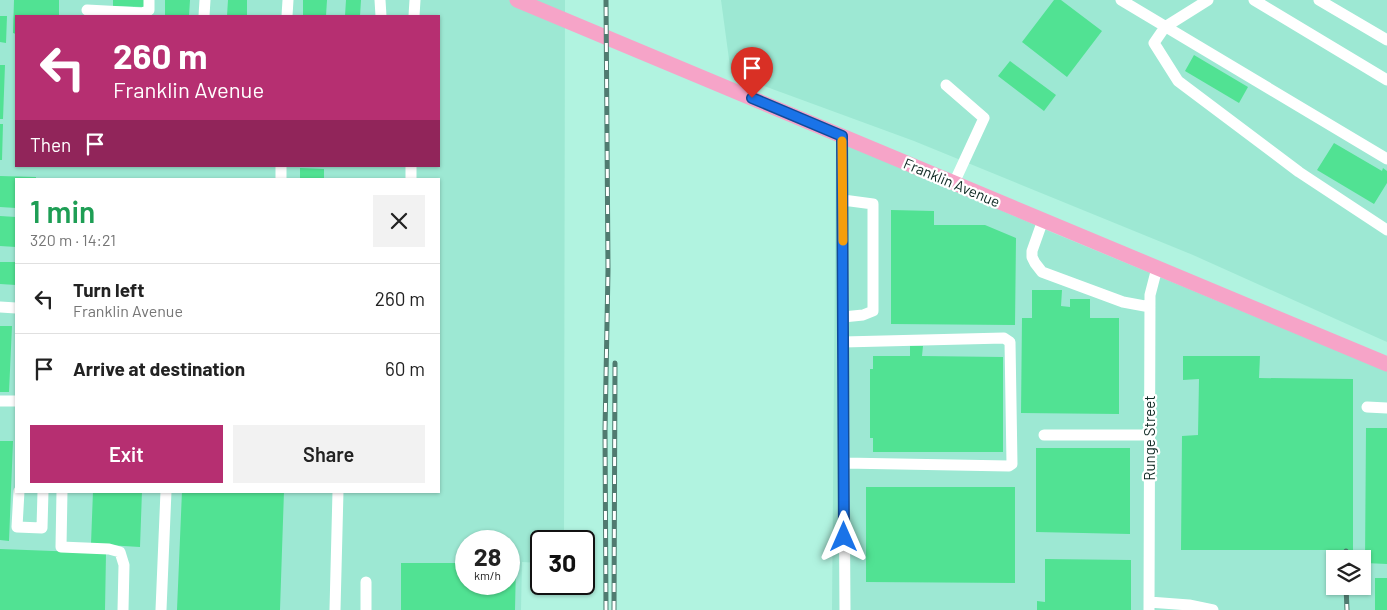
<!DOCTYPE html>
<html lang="en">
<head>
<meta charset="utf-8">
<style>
	body { margin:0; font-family:Barlow,sans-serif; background:#f2f2f2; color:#222; height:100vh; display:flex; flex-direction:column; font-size:19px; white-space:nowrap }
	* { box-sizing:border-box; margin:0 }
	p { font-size:16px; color:#767676 }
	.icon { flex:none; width:28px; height:28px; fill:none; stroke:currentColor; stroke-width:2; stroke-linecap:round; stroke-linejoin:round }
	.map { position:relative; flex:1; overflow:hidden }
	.sheet { position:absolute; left:15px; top:178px; width:425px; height:315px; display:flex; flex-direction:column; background:#fff; border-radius:0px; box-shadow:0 1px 4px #0004 }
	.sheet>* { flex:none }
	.top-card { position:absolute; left:15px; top:15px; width:425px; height:152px; border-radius:0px; box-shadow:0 1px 4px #0004; background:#b62f71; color:#fff; overflow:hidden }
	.tools { position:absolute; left:1326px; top:550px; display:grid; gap:10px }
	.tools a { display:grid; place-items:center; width:45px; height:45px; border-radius:0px; background:#fff; box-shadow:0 1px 4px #0004; font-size:25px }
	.speed { position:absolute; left:455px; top:530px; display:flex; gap:10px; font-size:25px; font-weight:700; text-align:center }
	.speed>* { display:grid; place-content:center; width:65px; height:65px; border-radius:50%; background:#fff; box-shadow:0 1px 4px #0004; line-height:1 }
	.speed small { font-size:12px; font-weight:400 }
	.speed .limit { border:2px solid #111; border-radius:8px; background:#fff; color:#111 }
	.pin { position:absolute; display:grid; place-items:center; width:42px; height:42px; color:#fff; margin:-51px -21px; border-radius:50% 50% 50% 0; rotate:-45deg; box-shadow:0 0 5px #0007 }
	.pin .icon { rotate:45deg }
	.me { position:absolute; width:55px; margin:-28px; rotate:0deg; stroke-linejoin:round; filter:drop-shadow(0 0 4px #0008) }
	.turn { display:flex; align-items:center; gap:18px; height:105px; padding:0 15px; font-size:22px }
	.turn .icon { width:65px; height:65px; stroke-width:2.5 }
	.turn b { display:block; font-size:35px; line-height:42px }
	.then { display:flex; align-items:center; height:48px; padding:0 15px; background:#0003; gap:10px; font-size:19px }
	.round { display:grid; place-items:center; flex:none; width:52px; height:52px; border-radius:0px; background:#f2f2f2 }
	.headline { display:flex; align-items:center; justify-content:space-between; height:85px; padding:0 15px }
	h1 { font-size:30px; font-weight:600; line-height:38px; color:#1e9e55 }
	.primary-button { display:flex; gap:10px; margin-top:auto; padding:10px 15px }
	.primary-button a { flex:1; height:58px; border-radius:0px; background:#b62f71; color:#fff; font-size:20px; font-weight:600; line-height:58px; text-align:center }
	.primary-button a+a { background:#f2f2f2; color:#222 }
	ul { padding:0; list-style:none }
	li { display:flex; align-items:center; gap:15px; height:70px; padding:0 15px; border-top:1px solid #e0e0e0 }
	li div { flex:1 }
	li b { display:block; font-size:19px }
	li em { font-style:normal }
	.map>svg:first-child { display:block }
	.built { fill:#9de8d3; fill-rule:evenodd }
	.building { fill:#51e293 }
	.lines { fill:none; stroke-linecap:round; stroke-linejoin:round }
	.minor { stroke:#fff; stroke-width:11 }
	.major { stroke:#f6a4c8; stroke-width:15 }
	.rail-casing { stroke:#507b70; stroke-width:5 }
	.rail { stroke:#fff; stroke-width:3; stroke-dasharray:9; stroke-linecap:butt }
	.route-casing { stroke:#114b97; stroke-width:12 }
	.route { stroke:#1a73e8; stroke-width:9 }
	.slow { stroke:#f59e0b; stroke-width:9 }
	.labels { text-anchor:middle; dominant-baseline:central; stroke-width:4.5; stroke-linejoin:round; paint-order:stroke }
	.street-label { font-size:15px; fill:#0d2822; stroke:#fff }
</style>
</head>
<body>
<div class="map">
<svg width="1387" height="610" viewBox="0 0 1387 610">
	<rect width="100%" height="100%" fill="#b1f3e0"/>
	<path class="built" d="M0,0H565L564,541H541V563L522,562L521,610H0ZM16,16H439V166H16ZM16,179H439V491H16ZM466,541H509V584H466Z
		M721,0H1387V342L1193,255L914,141L731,74Z
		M836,139L1051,232L1387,371V610H832ZM1335,559H1362V586H1335Z"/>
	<path class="building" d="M14,0H59V16H16V34L13,33Z
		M113,0H145L144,7L113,6Z
		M165,0H190L189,16H165Z
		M228,0H247V16H227Z
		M303,0H327L326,16H303Z
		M346,0H361L360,16H345Z
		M1054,0H1061L1102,31L1067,77L1022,42Z
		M0,16H7L6,43L0,42Z
		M1194,55L1248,87L1239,103L1185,71Z
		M1010,61L1056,95L1044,111L998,76Z
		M0,65H5L3,119H0Z
		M0,124H3L2,160H0Z
		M1334,143L1382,171L1383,168L1387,171V183L1374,204L1317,170Z
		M300,168L324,169V179H300Z
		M0,176L36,177V179H16V208L0,207Z
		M891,210L934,211V225H985L1016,238L1015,325L891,324Z
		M0,216L16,217V247L0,246Z
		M0,262H16V285L0,284Z
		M1032,290H1062L1061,306L1070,307V299H1090V318H1119V414L1021,413L1022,318H1032Z
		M0,326H12L9,392H0Z
		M910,346H923L922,356L1003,357V452H873V438H870V369H873V356H910Z
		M1183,356H1260L1259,378L1353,379V550H1181L1182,436L1198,435L1199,379L1183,380Z
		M1366,428H1387V564L1365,563Z
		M0,441H13L9,541L0,540Z
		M1036,448H1130V534L1036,532Z
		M866,487H1015V583L866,582Z
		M93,491H142L140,547L91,544Z
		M182,491H284L280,610H177Z
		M0,549L106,553L105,610H0Z
		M1045,559L1131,560V610H1037V601L1045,602Z
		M401,563H466V584H509V564H516L515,610H401Z
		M1375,578H1387V610H1375Z"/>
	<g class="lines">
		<path class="minor" d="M380,0L381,16
			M1121,0L1387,159
			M1208,0L1165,27L1154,43L1178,81L1299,172L1387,230
			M1254,0L1387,80
			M1319,0L1387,40
			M87,10L143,13L149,10V0
			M204,16L205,0
			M287,16L288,0
			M414,16L415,0
			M946,85L984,118L954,183
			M842,136L845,610
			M281,179V166
			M411,179V166
			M843,200L873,204V311L863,315L843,317
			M1043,220L1032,251V257L1035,263L1042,272L1123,302L1150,307
			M0,307L16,308
			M843,342L1004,338L1010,342L1012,464L1009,466L844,463
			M0,401H16
			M1367,407L1387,408
			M1044,435H1150
			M19,491L17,527L42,528L43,491
			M62,491L61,547L109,549L120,552L124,565L123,610
			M366,582V610
			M1149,602L1189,605L1213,610
			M161,610L166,491
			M335,610L338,491
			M1149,610L1150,295L1157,268"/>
		<path class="major" d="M517,0L1387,364"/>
		<defs>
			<path id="rail" d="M1346,559V551
				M1346,586L1347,610
				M606,610L605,431L608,270L606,0
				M614,610L615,363"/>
		</defs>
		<use href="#rail" class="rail-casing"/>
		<use href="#rail" class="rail"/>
	</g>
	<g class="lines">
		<defs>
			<path id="route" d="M752,98L842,136L844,537"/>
		</defs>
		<use href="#route" class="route-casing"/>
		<use href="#route" class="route"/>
		<path class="slow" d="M842,141L843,241"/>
	</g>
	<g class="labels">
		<g class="street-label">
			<text transform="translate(952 182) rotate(23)">Franklin Avenue</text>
			<text transform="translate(1149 438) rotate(-90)">Runge Street</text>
		</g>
	</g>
</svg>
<div class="tools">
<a><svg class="icon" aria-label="layers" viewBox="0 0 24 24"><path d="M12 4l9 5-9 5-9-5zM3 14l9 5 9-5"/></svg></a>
</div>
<div class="speed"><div>28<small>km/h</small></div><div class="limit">30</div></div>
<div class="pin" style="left:752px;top:98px;background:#d93025"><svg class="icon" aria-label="arrive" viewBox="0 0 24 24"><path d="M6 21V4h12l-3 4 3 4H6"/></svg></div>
<svg class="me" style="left:844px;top:537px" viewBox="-20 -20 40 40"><path d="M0-17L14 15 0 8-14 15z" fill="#1a73e8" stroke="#fff" stroke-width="4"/></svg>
<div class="top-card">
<div class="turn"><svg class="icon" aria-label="left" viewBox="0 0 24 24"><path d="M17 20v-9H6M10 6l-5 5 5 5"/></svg><div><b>260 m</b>Franklin Avenue</div></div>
<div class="then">Then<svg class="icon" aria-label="arrive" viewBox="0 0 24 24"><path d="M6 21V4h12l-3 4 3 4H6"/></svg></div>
</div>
<section class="sheet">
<div class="headline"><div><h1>1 min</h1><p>320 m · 14:21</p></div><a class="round"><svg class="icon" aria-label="close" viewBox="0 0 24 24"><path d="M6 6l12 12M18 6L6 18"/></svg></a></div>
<ul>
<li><svg class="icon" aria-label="left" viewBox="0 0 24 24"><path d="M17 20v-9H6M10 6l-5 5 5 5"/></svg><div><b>Turn left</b><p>Franklin Avenue</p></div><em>260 m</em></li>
<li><svg class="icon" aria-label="arrive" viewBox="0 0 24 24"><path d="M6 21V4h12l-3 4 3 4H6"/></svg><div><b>Arrive at destination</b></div><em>60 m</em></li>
</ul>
<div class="primary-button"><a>Exit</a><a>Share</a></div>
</section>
</div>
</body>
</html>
